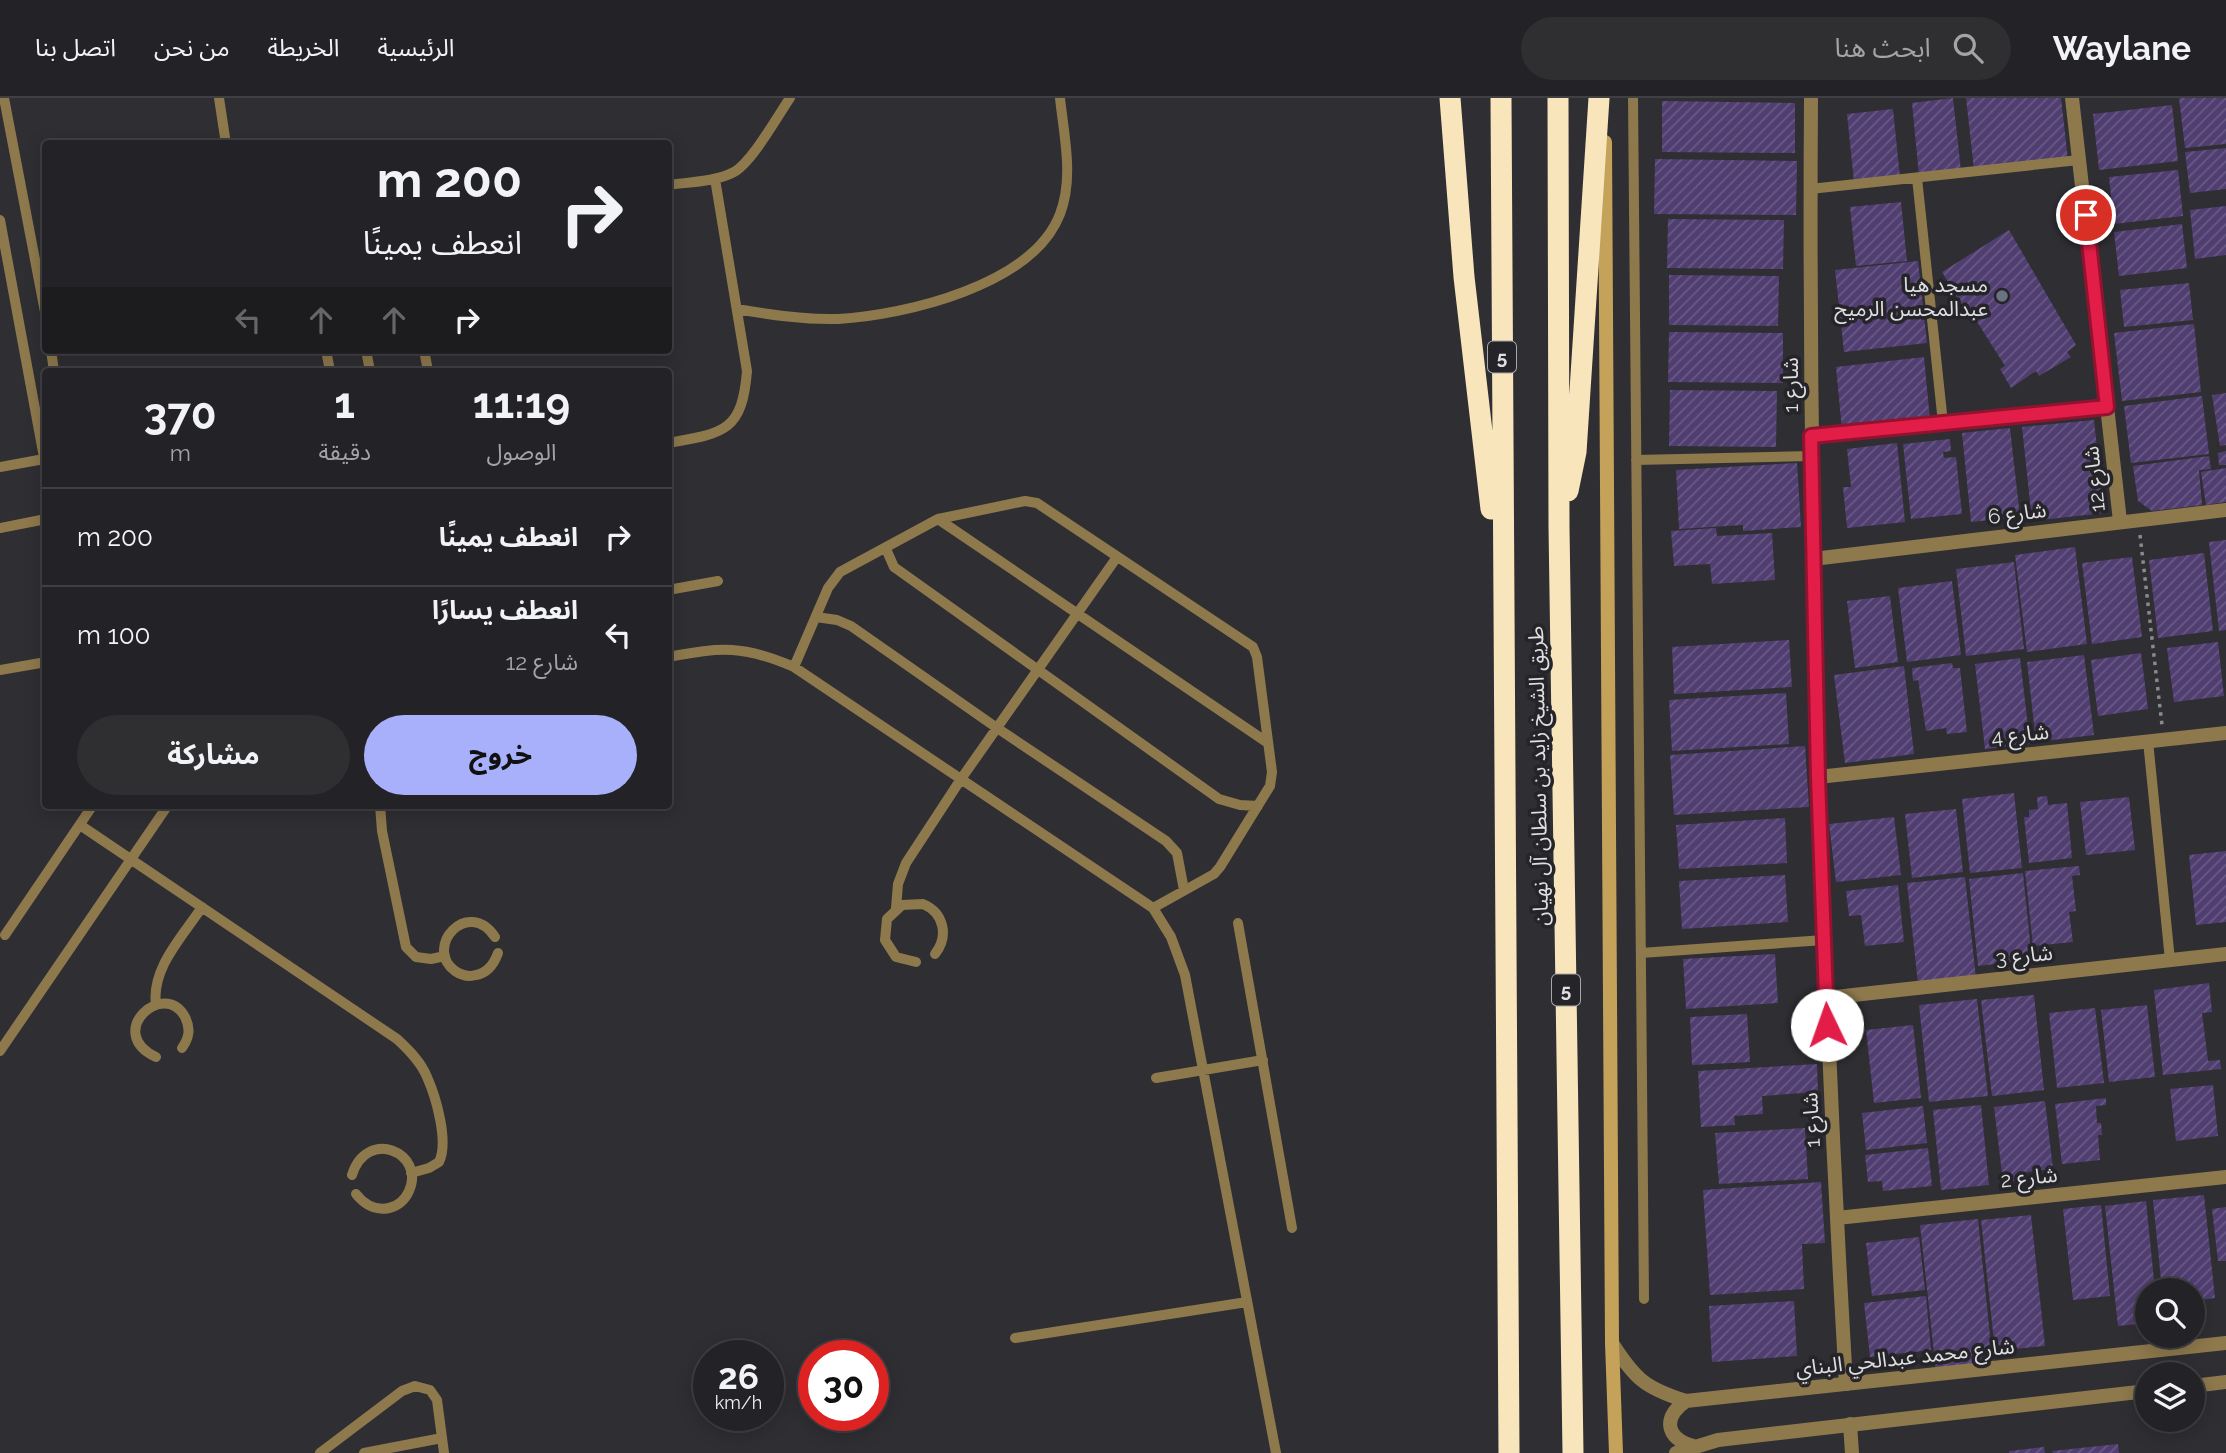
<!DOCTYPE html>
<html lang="ar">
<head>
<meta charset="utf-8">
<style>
	body { margin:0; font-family:Raleway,"Noto Sans Arabic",sans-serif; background:#2f2f32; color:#f1f3f6; direction:rtl; height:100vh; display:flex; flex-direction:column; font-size:26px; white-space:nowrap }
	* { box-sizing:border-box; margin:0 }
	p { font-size:23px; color:#a3a4a7 }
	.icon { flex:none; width:38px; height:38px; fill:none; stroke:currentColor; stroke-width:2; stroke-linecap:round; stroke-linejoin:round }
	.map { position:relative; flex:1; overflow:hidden; direction:ltr }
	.drawer { position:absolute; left:42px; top:270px; width:630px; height:441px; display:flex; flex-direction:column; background:#232226; border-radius:7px; box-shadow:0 4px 18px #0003,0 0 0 2px #403f43; direction:rtl }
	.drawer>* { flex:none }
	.guide { position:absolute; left:42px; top:42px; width:630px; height:214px; border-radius:7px; box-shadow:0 4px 18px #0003,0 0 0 2px #403f43; direction:rtl; background:#232226; color:#f1f3f6; overflow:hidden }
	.buttons { position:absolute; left:2135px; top:1180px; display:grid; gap:14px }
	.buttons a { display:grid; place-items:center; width:70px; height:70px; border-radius:50%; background:#232226; box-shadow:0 4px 18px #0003,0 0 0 2px #403f43; font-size:35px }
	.speed { position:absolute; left:693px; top:1242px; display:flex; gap:14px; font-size:35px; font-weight:700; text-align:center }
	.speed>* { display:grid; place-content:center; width:91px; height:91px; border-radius:50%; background:#232226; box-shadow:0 4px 18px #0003,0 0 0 2px #403f43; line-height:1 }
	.speed small { font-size:18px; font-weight:400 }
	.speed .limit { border:10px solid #d22; background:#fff; color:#111 }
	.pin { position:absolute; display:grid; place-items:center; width:60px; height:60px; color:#fff; margin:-30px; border:4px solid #fff; border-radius:50%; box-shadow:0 2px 7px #0007 }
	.me { position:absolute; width:77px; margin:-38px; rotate:357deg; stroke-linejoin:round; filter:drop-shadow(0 0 5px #0008) }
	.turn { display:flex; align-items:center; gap:24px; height:147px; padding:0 35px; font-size:32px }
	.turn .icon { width:91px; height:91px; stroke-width:2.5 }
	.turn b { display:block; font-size:49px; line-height:60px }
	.lanes { display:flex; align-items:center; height:66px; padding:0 35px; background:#0003; justify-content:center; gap:35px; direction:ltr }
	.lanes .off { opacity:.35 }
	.eta { display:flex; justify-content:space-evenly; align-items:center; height:119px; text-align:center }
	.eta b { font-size:42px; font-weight:700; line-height:49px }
	.cta { display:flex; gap:14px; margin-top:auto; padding:14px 35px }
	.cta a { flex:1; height:80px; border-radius:42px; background:#a8b0fc; color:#111; font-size:28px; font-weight:700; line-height:80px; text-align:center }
	.cta a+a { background:#2f2f32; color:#f1f3f6 }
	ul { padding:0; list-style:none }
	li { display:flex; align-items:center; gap:21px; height:98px; padding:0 35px; border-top:2px solid #403f43 }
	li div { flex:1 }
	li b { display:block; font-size:26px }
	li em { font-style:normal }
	header { display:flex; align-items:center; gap:42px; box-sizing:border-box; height:98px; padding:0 35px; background:#232226; border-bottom:2px solid #403f43 }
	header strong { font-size:33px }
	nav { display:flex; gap:38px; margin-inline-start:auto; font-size:24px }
	.search { width:490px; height:63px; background:#2f2f32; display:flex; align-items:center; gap:18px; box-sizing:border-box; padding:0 24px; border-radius:38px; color:#a3a4a7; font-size:26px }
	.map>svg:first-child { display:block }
	.building { fill:url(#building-hatch) }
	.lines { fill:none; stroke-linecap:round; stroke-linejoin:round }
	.path { stroke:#8a898c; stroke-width:3.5; stroke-dasharray:3.5 5; stroke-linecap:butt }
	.service { stroke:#8e794d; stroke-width:10 }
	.minor { stroke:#8e794d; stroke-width:14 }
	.tertiary { stroke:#8e794d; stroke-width:14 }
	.secondary { stroke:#c4a25a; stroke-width:14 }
	.motorway { stroke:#f9e5bb; stroke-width:21 }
	.route-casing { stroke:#92132f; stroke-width:18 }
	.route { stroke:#e11d48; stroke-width:12 }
	.worship-dot { fill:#6b7280; stroke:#252428; stroke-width:2.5 }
	.labels { text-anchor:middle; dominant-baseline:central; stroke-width:7; stroke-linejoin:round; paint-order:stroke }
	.shield { fill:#252428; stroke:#a7a6aa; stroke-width:2 }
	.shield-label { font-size:19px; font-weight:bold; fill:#dfdee1 }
	.poi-label { font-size:21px; fill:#dfdee1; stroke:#252428; text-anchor:end }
	.street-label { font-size:21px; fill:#dfdee1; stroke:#252428 }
</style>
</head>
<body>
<header>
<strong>Waylane</strong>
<div class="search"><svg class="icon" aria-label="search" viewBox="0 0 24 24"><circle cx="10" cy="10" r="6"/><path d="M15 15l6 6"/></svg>ابحث هنا</div>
<nav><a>الرئيسية</a><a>الخريطة</a><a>من نحن</a><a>اتصل بنا</a></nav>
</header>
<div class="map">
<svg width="2226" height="1355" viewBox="0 0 2226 1355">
	<defs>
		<pattern id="building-hatch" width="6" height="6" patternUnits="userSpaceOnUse" patternTransform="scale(1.75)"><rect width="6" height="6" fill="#503e71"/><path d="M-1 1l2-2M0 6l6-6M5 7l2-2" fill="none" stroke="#695985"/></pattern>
	</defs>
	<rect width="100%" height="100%" fill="#2f2e32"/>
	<path class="building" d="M1953,0L1961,73L1919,78L1912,5Z
		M1966,0H2061L2068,62L1974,72Z
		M2179,0H2226V46L2185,50Z
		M1662,3L1795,5V55L1662,54Z
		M2172,7L2178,63L2099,72L2093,16Z
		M1893,11L1900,79L1854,84L1847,16Z
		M2226,50V91L2190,95L2185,54Z
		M1655,61L1797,63L1796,117L1654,116Z
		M2178,72L2183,118L2114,126L2109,79Z
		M1901,104L1907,163L1856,168L1850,109Z
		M2226,108V157L2195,161L2190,112Z
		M1668,121L1784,122L1783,171L1667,170Z
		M2182,126L2187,170L2119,178L2114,134Z
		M2009,132L2076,247L2067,254L2071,259L2039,278L2036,273L2011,290L2000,271L2005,268L1976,222L1972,224L1942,174Z
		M1918,163L1927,245L1844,254L1835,172Z
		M1669,177L1779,178L1778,228L1669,227Z
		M2189,185L2193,222L2124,229L2120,192Z
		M2194,226L2201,294L2122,303L2114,235Z
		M1669,234L1783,235V285L1668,284Z
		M1924,259L1930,322L1842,332L1836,269Z
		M1670,292L1777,293L1776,349L1669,348Z
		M2226,295V347L2220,348L2212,297Z
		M2202,298L2209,356L2131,365L2124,308Z
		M2094,322L2104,415L2032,423L2022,329Z
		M2010,330L2020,419L1971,424L1962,335Z
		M1950,341L1951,353L1943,354L1944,360L1956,359L1962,416L1911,421L1903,346Z
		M1897,345L1905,424L1847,430L1843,389H1851L1847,351Z
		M2226,353V367H2219L2218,355Z
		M2209,358L2211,371L2199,372L2202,407L2152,413L2138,403L2133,368Z
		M1797,365L1801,429L1743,433V427L1679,431L1676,372Z
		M2226,370V404L2206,407L2201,374Z
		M1716,430L1717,438L1772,435L1775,482L1712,486L1710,466L1674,468L1671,433Z
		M2226,442V532L2219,533L2209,444Z
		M2075,449L2087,546L2027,554L2015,457Z
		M2204,455L2213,533L2158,540L2149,462Z
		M2132,459L2142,539L2092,546L2082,465Z
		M2014,464L2024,551L1966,558L1956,471Z
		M1952,483L1961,557L1907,564L1898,490Z
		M1890,498L1898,564L1855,570L1847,503Z
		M1789,542L1792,589L1674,596L1672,549Z
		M2218,544L2224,598L2174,604L2167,550Z
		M2141,555L2148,611L2098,618L2091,562Z
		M2084,557L2094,637L2036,644L2027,564Z
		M2020,560L2030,646L1985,651L1975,566Z
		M1952,565L1953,570H1960L1967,634L1947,636L1946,630L1926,633L1918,582L1913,583L1912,570Z
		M1904,568L1914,656L1845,665L1834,577Z
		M1786,595L1789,646L1672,653L1669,602Z
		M1805,648L1809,709L1674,717L1670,657Z
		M2014,695L2022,770L1970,775L1962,701Z
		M2047,698L2048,707L2067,705L2072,760L2029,765L2024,719H2029V712L2038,711L2037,699Z
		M2129,699L2135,752L2086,757L2080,704Z
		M1956,711L1963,774L1912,780L1905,716Z
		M1894,719L1901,777L1836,784L1829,726Z
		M1785,720L1787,765L1679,771L1676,727Z
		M2226,753V824L2196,827L2189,757Z
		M2079,768L2080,777L2072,778L2076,813L2069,814L2073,844L2033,848L2025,773Z
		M2023,775L2032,862L1978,868L1969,781Z
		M1785,777L1788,824L1682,831L1679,783Z
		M1965,779L1976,880L1918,886L1907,785Z
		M1898,787L1904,844L1865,848L1861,817L1849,818L1846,793Z
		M1775,856L1778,905L1686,911L1683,861Z
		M2209,885L2212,914L2202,915L2208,963L2220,962L2221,971L2163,977L2154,892Z
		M2034,897L2044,992L1992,998L1981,902Z
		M1977,901L1988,998L1929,1004L1919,907Z
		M2147,907L2155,979L2109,984L2101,912Z
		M2095,910L2104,985L2057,990L2049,915Z
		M1747,916L1750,964L1692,967L1690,919Z
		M1913,927L1921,1000L1874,1005L1866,932Z
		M1817,966L1818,994L1762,998L1763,1016L1734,1018L1735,1027L1701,1029L1698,973Z
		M2213,987L2218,1038L2176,1043L2170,991Z
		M2106,1000V1007L2096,1008L2097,1025H2101L2102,1037H2098L2100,1062L2062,1066L2055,1006Z
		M2045,1003L2053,1071L2027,1074V1081L2003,1084L1994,1009Z
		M1981,1007L1989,1087L1941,1092L1933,1012Z
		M1923,1008L1927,1045L1866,1052L1862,1015Z
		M1805,1030L1808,1081L1719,1086L1715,1035Z
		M1928,1050L1932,1088L1883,1093L1882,1083L1868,1084L1865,1057Z
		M1821,1084L1825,1145L1802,1146L1804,1191L1710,1197L1703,1092Z
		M2204,1097L2215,1200L2193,1203V1192H2162L2153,1102Z
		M2146,1103L2155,1192H2147V1225L2118,1228L2105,1108Z
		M2101,1107L2110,1198L2073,1202L2063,1111Z
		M2226,1109V1163H2218L2212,1111Z
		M2031,1117L2045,1248L1995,1253L1981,1122Z
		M1978,1121L1993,1267L1936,1273L1920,1127Z
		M1919,1139L1925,1192L1872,1198L1866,1145Z
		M1926,1198L1931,1252L1870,1259L1864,1205Z
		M1794,1203L1797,1258L1712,1264L1709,1208Z
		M2118,1346L2119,1355H2053L2052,1353Z
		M2044,1349L2045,1355H2009V1353Z"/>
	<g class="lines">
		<path class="path" d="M2140,437L2162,627"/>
		<path class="service" d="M4,0L46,219
			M219,0L226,46
			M1633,0L1644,1201
			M1917,80L1943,325
			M668,87C689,84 715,84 734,74C752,64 777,19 790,0
			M1810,91L2079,62
			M0,122L46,370
			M737,211C771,217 804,222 838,221C906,217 1033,187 1060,116C1074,80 1064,38 1060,0
			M51,252L54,273
			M326,252L330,273
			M366,252L370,273
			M424,252L428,273
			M1811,338L2107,309
			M668,345C724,335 742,334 747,273L715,81
			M1636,362L1811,358
			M0,369L44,361
			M938,421L1268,645
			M0,430L46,421
			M886,451L894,469L1219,701L1240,707L1258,708
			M668,492L718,483
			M816,519L837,522L851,528L997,630L1166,743L1177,755L1184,792
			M668,559C722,549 743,547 794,569L1153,810L1171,839L1185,877L1276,1355
			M794,569L828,490L840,474L938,421L1025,403L1037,405L1253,549L1257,559L1272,674L1270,688L1220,769L1214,776L1153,810
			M0,572L46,564
			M2148,643L2170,862
			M380,707L382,733L406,849L416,859L431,861L445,858
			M80,727L397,941C409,952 421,964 427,979C436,999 449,1044 439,1064L429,1070L411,1075
			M896,810L898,786L906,765L961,681L1117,459
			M1238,825L1292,1130
			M5,837L93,707
			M495,839C468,799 423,849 455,873C461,877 469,879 476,877C488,875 494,866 498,855
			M1641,855L1824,842
			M916,864L896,859L885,842L887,821L902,807L923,806C944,815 949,838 935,856
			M156,907C151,870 183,838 202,809
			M0,953L168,707
			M156,959C104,935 164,880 185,919C191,931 189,940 182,950
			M1156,980L1263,962
			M352,1077C367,1029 426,1055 409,1093C405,1102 398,1108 389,1110C375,1113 364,1106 356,1096
			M1015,1240L1247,1204
			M320,1355L402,1293L415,1288L430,1292L437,1302L444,1355
			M364,1355L442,1340"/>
		<path class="minor" d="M1811,0C1808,429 1821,858 1846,1286
			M2072,0L2120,423
			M1813,461L2226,412
			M1818,679L2226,635
			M1826,900L2226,856
			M1837,1120L2226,1079
			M1850,1326L1852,1355"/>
		<path class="tertiary" d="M1612,1245C1635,1281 1645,1290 1686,1303L2226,1245
			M2193,1288L2226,1284
			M1686,1303C1662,1320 1666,1340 1693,1348
			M1676,1355L1718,1342L2147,1293"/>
		<path class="secondary" d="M1605,44L1612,1245L1616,1355"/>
		<path class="motorway" d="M1450,0L1464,179L1491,411
			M1501,0L1509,1355
			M1558,0L1559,429L1573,1355
			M1568,393L1576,354L1599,0"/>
	</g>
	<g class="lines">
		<defs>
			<path id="route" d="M1827,927L1818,679L1811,338L2107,309L2086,117"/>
		</defs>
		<use href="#route" class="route-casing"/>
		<use href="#route" class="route"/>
	</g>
	<circle class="worship-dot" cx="2002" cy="198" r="7"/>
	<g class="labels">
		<g class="shield">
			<rect x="1488" y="243.5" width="28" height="31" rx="5"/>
			<rect x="1552" y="876.5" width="28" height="31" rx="5"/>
		</g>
		<g class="shield-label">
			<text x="1502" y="259">5</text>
			<text x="1566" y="892">5</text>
		</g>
		<g class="poi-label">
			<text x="1988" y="186">مسجد هيا<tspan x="1988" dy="24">عبدالمحسن الرميح</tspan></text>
		</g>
		<g class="street-label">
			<text transform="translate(1790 287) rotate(-90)">شارع 1</text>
			<text transform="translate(2094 381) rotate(-96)">شارع 12</text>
			<text transform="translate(2017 415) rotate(-7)">شارع 6</text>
			<text transform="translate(2020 636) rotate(-6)">شارع 4</text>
			<text transform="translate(1538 678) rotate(-91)">طريق الشيخ زايد بن سلطان آل نهيان</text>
			<text transform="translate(2024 857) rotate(-6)">شارع 3</text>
			<text transform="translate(1811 1022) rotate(-93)">شارع 1</text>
			<text transform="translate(2029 1079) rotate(-6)">شارع 2</text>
			<text transform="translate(1905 1259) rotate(-6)">شارع محمد عبدالحي البناي</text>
		</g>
	</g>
</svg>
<div class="buttons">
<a><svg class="icon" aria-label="search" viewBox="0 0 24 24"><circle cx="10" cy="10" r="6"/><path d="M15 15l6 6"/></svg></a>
<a><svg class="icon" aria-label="layers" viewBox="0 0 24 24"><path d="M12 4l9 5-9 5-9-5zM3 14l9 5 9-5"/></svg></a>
</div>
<div class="speed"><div>26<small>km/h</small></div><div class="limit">30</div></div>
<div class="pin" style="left:2086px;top:117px;background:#d93025"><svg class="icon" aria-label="arrive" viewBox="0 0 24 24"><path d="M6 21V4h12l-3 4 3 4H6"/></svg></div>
<svg class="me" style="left:1827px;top:927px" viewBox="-20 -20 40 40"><circle r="19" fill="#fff"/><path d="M0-13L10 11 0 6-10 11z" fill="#e11d48"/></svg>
<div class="guide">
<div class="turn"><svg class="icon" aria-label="right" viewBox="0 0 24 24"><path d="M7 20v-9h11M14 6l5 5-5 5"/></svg><div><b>200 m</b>انعطف يمينًا</div></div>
<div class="lanes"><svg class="icon off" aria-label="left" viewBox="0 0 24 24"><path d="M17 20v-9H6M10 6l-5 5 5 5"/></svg><svg class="icon off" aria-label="ahead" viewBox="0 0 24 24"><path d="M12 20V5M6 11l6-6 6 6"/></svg><svg class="icon off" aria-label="ahead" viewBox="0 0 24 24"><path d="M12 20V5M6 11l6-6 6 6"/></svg><svg class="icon" aria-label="right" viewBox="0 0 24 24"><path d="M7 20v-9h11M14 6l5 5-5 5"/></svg></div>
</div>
<section class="drawer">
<div class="eta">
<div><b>11:19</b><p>الوصول</p></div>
<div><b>1</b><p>دقيقة</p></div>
<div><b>370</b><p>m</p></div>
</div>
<ul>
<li><svg class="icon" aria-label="right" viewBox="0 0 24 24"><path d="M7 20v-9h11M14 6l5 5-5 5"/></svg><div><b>انعطف يمينًا</b></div><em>200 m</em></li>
<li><svg class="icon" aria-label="left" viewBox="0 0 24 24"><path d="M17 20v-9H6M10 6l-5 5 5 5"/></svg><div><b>انعطف يسارًا</b><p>شارع 12</p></div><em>100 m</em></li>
</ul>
<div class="cta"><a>خروج</a><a>مشاركة</a></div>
</section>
</div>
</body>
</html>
